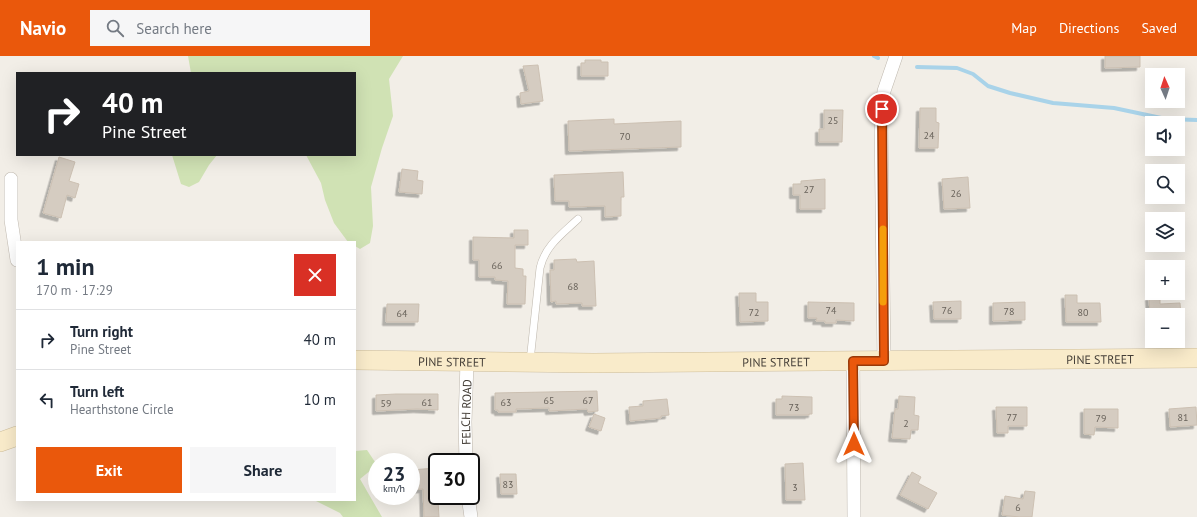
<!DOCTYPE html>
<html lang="en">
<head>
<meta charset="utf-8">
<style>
	body { margin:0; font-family:"PT Sans",sans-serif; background:#f6f6f7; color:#1f2937; height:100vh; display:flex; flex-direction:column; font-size:15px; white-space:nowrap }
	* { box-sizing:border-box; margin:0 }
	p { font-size:13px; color:#747a83 }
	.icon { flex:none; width:22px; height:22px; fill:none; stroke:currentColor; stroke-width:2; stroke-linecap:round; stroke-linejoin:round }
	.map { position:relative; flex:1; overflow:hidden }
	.sheet { position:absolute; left:16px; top:185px; width:340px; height:260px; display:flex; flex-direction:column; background:#fff; border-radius:0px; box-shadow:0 4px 16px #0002 }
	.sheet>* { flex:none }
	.hud { position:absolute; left:16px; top:16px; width:340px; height:84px; border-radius:0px; box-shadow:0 4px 16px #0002; background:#202124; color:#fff; overflow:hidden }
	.needle { width:26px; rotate:357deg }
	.fabs { position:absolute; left:1145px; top:12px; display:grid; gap:8px }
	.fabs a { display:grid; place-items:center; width:40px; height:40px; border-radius:0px; background:#fff; box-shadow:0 4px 16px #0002; font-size:20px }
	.speed { position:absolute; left:368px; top:397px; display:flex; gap:8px; font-size:20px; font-weight:700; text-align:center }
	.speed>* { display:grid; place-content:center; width:52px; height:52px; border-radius:50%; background:#fff; box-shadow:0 4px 16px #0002; line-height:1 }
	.speed small { font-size:10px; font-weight:400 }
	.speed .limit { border:2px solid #111; border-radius:6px; background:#fff; color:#111 }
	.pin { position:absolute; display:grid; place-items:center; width:34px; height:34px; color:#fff; margin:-17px; border:2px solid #fff; border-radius:50%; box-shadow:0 1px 4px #0007 }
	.me { position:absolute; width:44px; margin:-22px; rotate:0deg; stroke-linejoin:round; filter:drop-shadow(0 0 3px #0008) }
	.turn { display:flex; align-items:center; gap:14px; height:84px; padding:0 20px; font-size:18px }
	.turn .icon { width:52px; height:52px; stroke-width:2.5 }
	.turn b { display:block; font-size:28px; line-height:34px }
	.round { display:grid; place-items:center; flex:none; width:42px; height:42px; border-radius:0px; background:#f6f6f7 }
	.overview { display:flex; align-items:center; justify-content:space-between; height:68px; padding:0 20px }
	h1 { font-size:24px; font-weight:600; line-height:30px }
	.action { display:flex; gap:8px; margin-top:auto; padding:8px 20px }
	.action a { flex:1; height:46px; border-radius:0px; background:#ea580c; color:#fff; font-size:16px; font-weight:600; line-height:46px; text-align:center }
	.action a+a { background:#f6f6f7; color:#1f2937 }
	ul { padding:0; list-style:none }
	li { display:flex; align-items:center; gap:12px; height:60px; padding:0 20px; border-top:1px solid #e0e1e3 }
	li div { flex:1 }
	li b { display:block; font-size:15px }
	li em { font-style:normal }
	header { display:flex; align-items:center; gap:24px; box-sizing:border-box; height:56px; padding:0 20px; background:#ea580c; color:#fff }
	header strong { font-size:19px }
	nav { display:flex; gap:22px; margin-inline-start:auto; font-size:14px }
	.search { width:280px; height:36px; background:#f6f6f7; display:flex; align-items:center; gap:10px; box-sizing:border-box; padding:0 14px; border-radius:0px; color:#747a83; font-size:15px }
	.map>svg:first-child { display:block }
	.green { fill:#d0e2b4 }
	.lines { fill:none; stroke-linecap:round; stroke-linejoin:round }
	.stream { stroke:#a9d3e9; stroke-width:4 }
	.building { fill:#d5ccc1; stroke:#ccc0b2; filter:url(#shadow) }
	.service-casing { stroke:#bfb8ae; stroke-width:8 }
	.minor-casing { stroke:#bfb8ae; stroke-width:14 }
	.secondary-casing { stroke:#cdbd9b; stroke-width:20 }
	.service { stroke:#fff; stroke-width:7 }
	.minor { stroke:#fff; stroke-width:13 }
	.secondary { stroke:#f9ebca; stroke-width:19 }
	.route-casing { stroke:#983908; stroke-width:10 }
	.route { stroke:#ea580c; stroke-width:7 }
	.slow { stroke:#f59e0b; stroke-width:7 }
	.labels { text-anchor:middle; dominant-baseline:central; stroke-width:3; stroke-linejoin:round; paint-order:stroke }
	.number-label { font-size:10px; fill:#68625a }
	.street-label { font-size:12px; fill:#443e37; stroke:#fff }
</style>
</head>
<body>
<header>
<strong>Navio</strong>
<div class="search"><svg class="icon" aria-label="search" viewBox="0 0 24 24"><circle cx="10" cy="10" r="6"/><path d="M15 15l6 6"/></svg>Search here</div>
<nav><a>Map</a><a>Directions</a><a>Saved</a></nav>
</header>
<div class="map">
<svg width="1197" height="461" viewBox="0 0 1197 461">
	<defs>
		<filter id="shadow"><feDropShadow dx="-3.5" dy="3.5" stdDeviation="0" flood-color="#0004"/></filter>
	</defs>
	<rect width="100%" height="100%" fill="#f2eee7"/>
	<path class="green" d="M188,0H403L389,23L393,60L382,92L371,131L373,170L370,187L360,193L355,190V186H348L334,167L325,144L321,127L306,99H355V17H191Z
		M172,99H217L209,109L199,126L189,131L181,128Z
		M367,394L377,409L360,423L382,461H343L340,457L314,444H355V395Z"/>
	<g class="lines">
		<path class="stream" d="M874,0L878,2
			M917,11L957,12L973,18L988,30L1010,37L1053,47L1114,52L1166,63L1197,64"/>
	</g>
	<path class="building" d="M1105,0H1140V11L1105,12Z
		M585,4H601V6H608V20H581V7H585Z
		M538,9L543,45L521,48L520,37L529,35L523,10Z
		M920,52H936V66L939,67L938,92H919Z
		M824,54H843L842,86H819V73H824Z
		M614,63V68L681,65V91L569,95L568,65Z
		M59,101L75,106L69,125L79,128L75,142L67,139L61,162L43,157Z
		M402,113L418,115L417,124L423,125L422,138L399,136Z
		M623,116L624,141H621V160L605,161V150L569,151V145H555L554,119Z
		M968,121L970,152L944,153L942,123Z
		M825,123V153H800V139H793V128H801V125Z
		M514,174H528V189H515V212L523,213V220H526L525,248H507L508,225L495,224V221H479V204H473V181L514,182Z
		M576,203L577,206L594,205L596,250H582V247L556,248V245L551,246L550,214H554V204Z
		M739,237H756V246H768V265L740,266Z
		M1065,239H1077V247H1100L1101,266H1066Z
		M1149,241H1160V248L1180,247L1181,259H1150Z
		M961,245V263H934L933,246Z
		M808,246L854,247V265L836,264V267H825V265H816L817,262H808Z
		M1025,246V264L993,265V247Z
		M387,248H419L418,266H386Z
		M597,335L598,355L588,356L587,353L549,355V352L516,353V356H498V354H495V337Z
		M396,338H438V354L417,353L376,355V339Z
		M782,340L812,341V358H809V359H776V343H782Z
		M899,340L915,341L914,359L919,360L918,374H911L910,383L892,382L895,353H898Z
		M667,343L669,359L661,360V362L630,365L629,351L643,350V345Z
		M996,351H1027V370H1008V377H997Z
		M1196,351L1197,369L1170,371L1169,353Z
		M1084,353H1118V372L1095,371L1094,379L1084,378Z
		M594,358L605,362L601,375L589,371Z
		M803,407L805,444H786L785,408Z
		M436,412L439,461H424L423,433L411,434V414Z
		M912,416L921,421L918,427L937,437L928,453L900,439Z
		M500,418H516L517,438H501Z
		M1025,435L1035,436L1032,461H1019L1002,459L1005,440L1023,443Z"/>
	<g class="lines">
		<defs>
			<path id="service" d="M530,305L540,212C545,190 562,178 578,163"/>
			<g id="minor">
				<path d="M11,123V164L17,204"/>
				<path d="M853,305L854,461"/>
				<path d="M884,305L881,63L884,35L896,0"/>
				<path id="s1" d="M466,406L465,366L467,306"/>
				<path d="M468,440L471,461"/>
			</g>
			<g id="secondary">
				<path id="s2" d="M355,304L593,307L1197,302"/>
				<path d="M0,386L17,380"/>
			</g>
		</defs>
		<use href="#service" class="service-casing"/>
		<use href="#minor" class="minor-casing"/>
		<use href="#secondary" class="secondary-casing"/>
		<use href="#service" class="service"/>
		<use href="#minor" class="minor"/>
		<use href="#secondary" class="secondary"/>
	</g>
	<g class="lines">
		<defs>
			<path id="route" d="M854,388L853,305H884L882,53"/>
		</defs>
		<use href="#route" class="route-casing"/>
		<use href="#route" class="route"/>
		<path class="slow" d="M883,173V246"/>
	</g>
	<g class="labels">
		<g class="number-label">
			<text x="833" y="64">25</text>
			<text x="929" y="79">24</text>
			<text x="625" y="80">70</text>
			<text x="809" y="133">27</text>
			<text x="956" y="137">26</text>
			<text x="497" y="209">66</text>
			<text x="573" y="230">68</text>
			<text x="831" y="254">74</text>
			<text x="947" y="254">76</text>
			<text x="1009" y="255">78</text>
			<text x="754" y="256">72</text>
			<text x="1083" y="256">80</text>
			<text x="402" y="257">64</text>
			<text x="549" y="344">65</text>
			<text x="588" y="344">67</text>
			<text x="427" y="346">61</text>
			<text x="506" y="346">63</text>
			<text x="386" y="347">59</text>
			<text x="794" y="351">73</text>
			<text x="1012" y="361">77</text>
			<text x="1183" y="361">81</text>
			<text x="1101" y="362">79</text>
			<text x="906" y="367">2</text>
			<text x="508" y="428">83</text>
			<text x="795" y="431">3</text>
			<text x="1018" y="451">6</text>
		</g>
		<g class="street-label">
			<text stroke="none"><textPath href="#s2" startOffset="745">PINE STREET</textPath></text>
			<text stroke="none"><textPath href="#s2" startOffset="97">PINE STREET</textPath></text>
			<text stroke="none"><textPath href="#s2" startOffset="421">PINE STREET</textPath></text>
			<text stroke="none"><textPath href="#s1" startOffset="50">FELCH ROAD</textPath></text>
		</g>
	</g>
</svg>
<div class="fabs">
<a><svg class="needle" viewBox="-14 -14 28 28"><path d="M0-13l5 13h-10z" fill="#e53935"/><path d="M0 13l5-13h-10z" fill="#747a83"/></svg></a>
<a><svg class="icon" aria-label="sound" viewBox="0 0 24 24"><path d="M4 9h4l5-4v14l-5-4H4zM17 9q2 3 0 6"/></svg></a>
<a><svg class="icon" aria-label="search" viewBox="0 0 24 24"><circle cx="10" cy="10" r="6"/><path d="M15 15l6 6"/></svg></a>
<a><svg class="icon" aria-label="layers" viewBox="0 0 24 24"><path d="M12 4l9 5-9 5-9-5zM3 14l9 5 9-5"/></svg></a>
<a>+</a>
<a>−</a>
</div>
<div class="speed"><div>23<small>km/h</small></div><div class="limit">30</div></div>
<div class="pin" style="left:882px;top:53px;background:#d93025"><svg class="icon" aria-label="arrive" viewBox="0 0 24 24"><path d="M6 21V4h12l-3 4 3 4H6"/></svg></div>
<svg class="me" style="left:854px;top:388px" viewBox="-20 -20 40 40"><path d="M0-17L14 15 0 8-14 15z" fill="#ea580c" stroke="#fff" stroke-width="4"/></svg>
<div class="hud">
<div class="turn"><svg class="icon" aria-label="right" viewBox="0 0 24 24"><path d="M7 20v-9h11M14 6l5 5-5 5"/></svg><div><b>40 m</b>Pine Street</div></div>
</div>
<section class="sheet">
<div class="overview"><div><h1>1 min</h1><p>170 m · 17:29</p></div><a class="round" style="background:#d93025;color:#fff"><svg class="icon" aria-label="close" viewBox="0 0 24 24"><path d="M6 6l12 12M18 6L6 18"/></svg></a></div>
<ul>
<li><svg class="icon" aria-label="right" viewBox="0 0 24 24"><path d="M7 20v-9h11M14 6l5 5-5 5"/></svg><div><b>Turn right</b><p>Pine Street</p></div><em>40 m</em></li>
<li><svg class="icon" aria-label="left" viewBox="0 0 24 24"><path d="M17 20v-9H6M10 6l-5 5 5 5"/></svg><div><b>Turn left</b><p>Hearthstone Circle</p></div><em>10 m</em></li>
</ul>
<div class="action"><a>Exit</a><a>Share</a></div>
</section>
</div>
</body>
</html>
